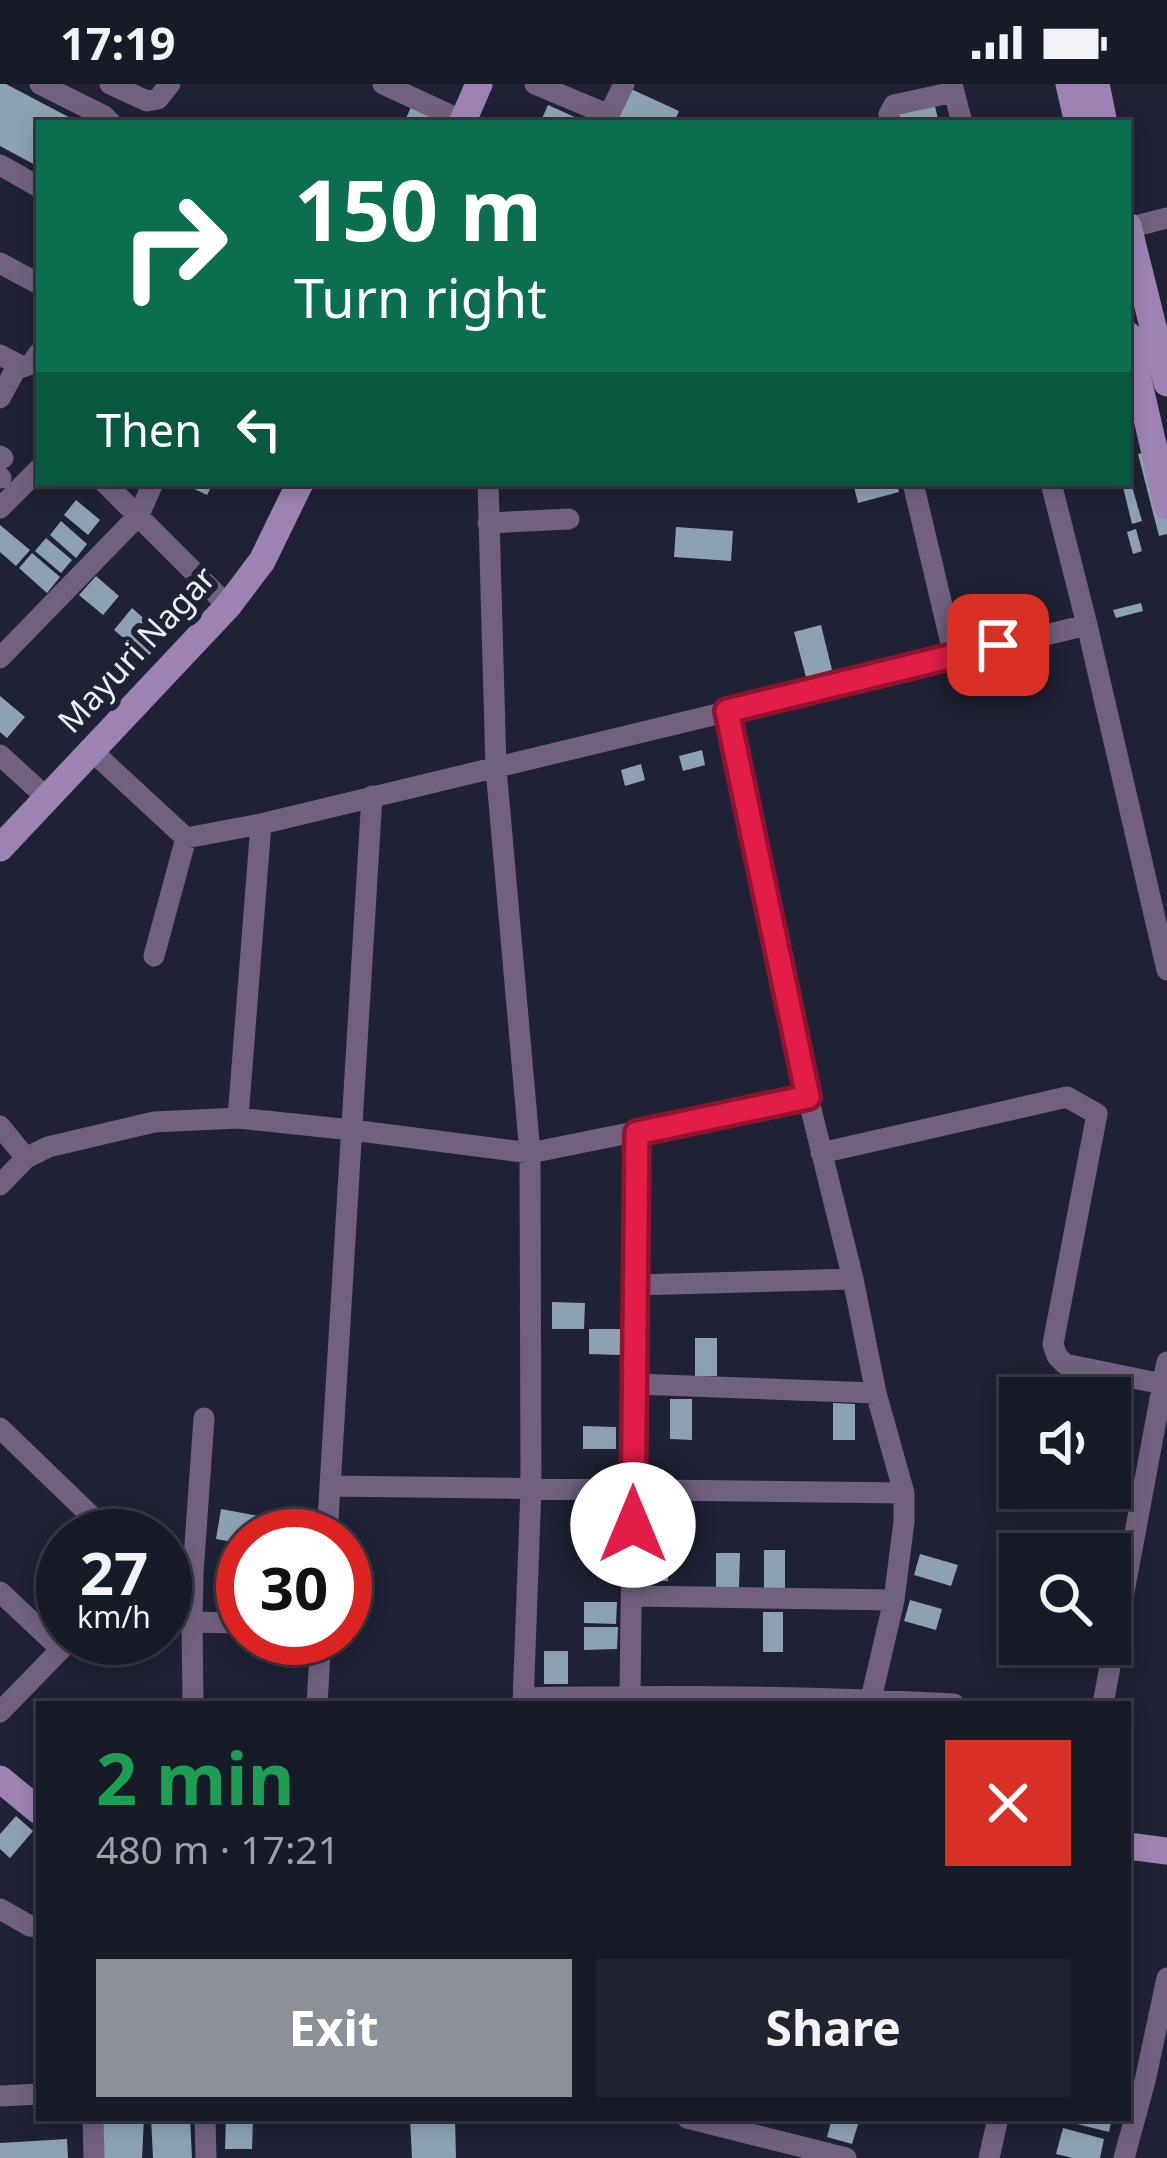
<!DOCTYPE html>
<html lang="en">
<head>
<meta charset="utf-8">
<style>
	body { margin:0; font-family:"Noto Sans",sans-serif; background:#20232f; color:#f1f3f6; height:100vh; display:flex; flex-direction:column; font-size:45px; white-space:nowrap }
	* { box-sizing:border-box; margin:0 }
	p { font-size:39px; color:#9ea1a7 }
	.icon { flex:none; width:66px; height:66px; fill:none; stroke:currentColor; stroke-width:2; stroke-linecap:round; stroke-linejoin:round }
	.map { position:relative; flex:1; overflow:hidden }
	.drawer { position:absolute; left:36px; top:1617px; width:1095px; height:420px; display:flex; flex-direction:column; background:#171a27; border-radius:0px; box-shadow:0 6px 18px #0003,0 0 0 3px #363844 }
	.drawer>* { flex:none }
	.top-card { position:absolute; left:36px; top:36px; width:1095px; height:366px; border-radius:0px; box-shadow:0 6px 18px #0003,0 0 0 3px #363844; background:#0b6e4f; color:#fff; overflow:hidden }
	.controls { position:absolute; left:999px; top:1293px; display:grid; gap:24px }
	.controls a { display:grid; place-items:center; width:132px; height:132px; border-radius:0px; background:#171a27; box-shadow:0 6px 18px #0003,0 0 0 3px #363844; font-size:60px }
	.speed { position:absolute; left:36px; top:1425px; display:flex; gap:24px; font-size:60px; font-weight:700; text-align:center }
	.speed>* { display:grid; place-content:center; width:156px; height:156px; border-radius:50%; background:#171a27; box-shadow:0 6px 18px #0003,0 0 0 3px #363844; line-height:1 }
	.speed small { font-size:30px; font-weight:400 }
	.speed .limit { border:18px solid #d22; background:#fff; color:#111 }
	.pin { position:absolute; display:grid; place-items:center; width:102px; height:102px; color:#fff; margin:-51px; border-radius:24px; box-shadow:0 6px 18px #0006 }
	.me { position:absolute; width:132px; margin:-66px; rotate:0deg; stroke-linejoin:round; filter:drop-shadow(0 0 9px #0008) }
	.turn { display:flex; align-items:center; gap:42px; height:252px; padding:0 60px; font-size:54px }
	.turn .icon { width:156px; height:156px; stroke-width:2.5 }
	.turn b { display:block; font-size:84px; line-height:102px }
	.then { display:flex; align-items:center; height:114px; padding:0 60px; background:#0003; gap:24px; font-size:45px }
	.round { display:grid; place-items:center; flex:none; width:126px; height:126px; border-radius:0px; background:#20232f }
	.summary { display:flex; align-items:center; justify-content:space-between; height:204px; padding:0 60px }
	h1 { font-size:72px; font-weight:700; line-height:90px; color:#1e9e55 }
	.action { display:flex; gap:24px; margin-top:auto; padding:24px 60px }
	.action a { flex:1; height:138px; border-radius:0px; background:#8c9099; color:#fff; font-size:48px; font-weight:700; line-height:138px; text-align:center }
	.action a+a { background:#20232f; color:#f1f3f6 }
	.status { display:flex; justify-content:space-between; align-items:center; height:84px; padding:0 60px; background:#171a27; direction:ltr }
	.status svg { height:33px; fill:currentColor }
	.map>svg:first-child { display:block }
	.building { fill:#8ca2b2 }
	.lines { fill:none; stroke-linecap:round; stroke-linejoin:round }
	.street { stroke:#71617f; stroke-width:21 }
	.secondary { stroke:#9d83b3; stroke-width:27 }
	.route-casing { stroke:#92132f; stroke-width:30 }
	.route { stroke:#e11d48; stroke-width:21 }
	.labels { text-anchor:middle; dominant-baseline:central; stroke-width:12; stroke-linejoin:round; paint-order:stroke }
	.street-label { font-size:33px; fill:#eef1fe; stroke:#1f2234 }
</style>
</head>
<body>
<div class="status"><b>17:19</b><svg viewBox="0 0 49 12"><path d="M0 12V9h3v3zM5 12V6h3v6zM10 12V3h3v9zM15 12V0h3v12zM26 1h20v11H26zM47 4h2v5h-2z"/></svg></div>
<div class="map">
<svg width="1167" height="2074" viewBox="0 0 1167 2074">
	<rect width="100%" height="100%" fill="#1f2234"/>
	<path class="building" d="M0,0H6L80,39H39V83L0,62Z
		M631,5L679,27L674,39H622L616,36Z
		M933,14L939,39H897L893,24Z
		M548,21L588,39H540Z
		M411,23L431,32L427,39H404Z
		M1150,367L1167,433V450L1159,452L1138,370Z
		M1128,389L1142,437L1132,440L1122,399H1128Z
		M182,399H213L207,411Z
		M853,399H897L899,408L858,419Z
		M76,416L100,436L88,451L64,431Z
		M61,437L87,460L76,474L50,451Z
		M0,441L30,466L16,482L0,468Z
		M676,443L733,447L731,477L674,473Z
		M1136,445L1142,467L1133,470L1127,448Z
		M46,454L72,476L61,489L35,467Z
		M32,469L60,493L47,509L19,484Z
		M96,492L119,512L103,531L79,511Z
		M1141,519L1143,527L1116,534L1113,526Z
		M132,524L165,553L147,574L114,546Z
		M821,541L832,586L806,593L794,548Z
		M0,612L25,633L7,654L0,648Z
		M702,666L705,681L683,687L679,672Z
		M641,680L645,696L625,702L621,686Z
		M552,1218L585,1219L584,1245H552Z
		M589,1245H620V1271L589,1270Z
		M695,1254H717V1292H695Z
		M670,1315H692V1356L670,1355Z
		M833,1319L855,1320V1356H833Z
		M583,1342L616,1343V1365H583Z
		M221,1425L258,1432L255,1452H243V1460L216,1455Z
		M585,1448H618V1469L584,1468Z
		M643,1464H668V1497H643Z
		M764,1466H785V1505H764Z
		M716,1469H740L739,1503H716Z
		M920,1470L958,1481L951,1502L914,1491Z
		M910,1516L942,1525L936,1546L904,1537Z
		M584,1518H617L616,1540L584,1539Z
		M763,1528H783V1568H763Z
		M584,1543H618L617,1565L584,1566Z
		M544,1567H568V1600H544Z
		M16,1732L33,1747L10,1774L0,1765V1750Z
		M100,2034H144L142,2074H98Z
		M151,2034H190L192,2074H153Z
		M226,2034H253L252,2065H225Z
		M410,2034H455L456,2074H412Z
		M832,2034H860L852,2060L827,2053Z
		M1053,2034H1112L1109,2048Z
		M1063,2044L1104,2055L1100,2074H1073L1056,2070Z
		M67,2055L68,2074H0V2059Z"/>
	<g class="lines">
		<path class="street" d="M40,0L104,32L111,39
			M110,0L147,17L158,15L170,0
			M383,0L463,37
			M535,0L609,31
			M952,0L962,39
			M605,39L624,0
			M891,39L889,30L894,21L954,8
			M0,81L39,103
			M1128,144L1167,134
			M0,179L39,200
			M0,271L23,283L31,280L39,269
			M0,314L18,281
			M0,372L3,374
			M0,393L1,394
			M105,399L228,522
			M488,399L496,684L530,1069L531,1404L523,1620
			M913,399L954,572
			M1051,399L1087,541L1167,886
			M0,424L39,385
			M488,439L569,435
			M0,574L139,431L153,399
			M727,627L808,1013L853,1195L876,1309L904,1409V1438L894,1516L871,1615
			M92,667L186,754L261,740L1087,541
			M0,671L46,713
			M154,872L186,754
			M238,1034L261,740
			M0,1042L26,1074
			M821,1069L1067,1013L1097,1030L1053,1260L1057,1272L1065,1280L1167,1301
			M0,1101L26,1074L48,1063L154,1038L238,1034L352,1046L530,1069L808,1013
			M635,1201L853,1195
			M634,1300L876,1309
			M0,1344L112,1452
			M330,1402L904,1409
			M327,1452L372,712
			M165,1482L179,1481L193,1489L192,1538L243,1539
			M193,1489L204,1334
			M0,1508L61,1565
			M632,1512L894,1516
			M192,1538L193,1620
			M630,1612L637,1049
			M523,1614C666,1611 811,1612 954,1620
			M317,1620L321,1554
			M1103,1620L1167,1278
			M0,1628L72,1554
			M0,1825L30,1842L39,1843
			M0,2012L39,2010
			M93,2034L94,2074
			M205,2034L206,2074
			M687,2034L846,2074
			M989,2074L998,2034
			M1124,2074L1145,1997L1167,1894"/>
		<path class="secondary" d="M1069,0L1078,39
			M1096,0L1104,39
			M462,39L479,0
			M1128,142L1167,299
			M1128,251L1167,422
			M0,764L228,522L262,477L300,399
			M0,1695L39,1727
			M1128,1762L1167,1767"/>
	</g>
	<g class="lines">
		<defs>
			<path id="route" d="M633,1441L637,1049L808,1013L727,627L998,561"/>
		</defs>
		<use href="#route" class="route-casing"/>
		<use href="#route" class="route"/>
	</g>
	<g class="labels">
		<g class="street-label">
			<text transform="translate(136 565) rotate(-47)">Mayuri Nagar</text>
		</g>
	</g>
</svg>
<div class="controls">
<a><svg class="icon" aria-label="sound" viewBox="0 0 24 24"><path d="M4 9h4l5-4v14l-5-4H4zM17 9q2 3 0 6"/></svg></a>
<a><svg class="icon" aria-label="search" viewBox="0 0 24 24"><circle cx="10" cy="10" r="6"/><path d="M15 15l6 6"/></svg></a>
</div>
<div class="speed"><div>27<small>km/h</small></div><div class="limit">30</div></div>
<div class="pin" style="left:998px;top:561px;background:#d93025"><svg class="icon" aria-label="arrive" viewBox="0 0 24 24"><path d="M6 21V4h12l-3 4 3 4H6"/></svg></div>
<svg class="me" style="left:633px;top:1441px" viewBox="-20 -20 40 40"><circle r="19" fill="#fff"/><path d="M0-13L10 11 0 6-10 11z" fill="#e11d48"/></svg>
<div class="top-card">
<div class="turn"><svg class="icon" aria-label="right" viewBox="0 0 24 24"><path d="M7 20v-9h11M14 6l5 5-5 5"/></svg><div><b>150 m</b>Turn right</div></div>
<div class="then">Then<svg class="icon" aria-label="left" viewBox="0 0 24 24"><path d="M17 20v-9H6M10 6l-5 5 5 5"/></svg></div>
</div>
<section class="drawer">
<div class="summary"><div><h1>2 min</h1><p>480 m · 17:21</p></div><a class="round" style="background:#d93025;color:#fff"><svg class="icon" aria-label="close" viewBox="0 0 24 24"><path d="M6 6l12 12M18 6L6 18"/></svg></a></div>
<div class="action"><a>Exit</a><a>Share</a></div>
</section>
</div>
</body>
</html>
